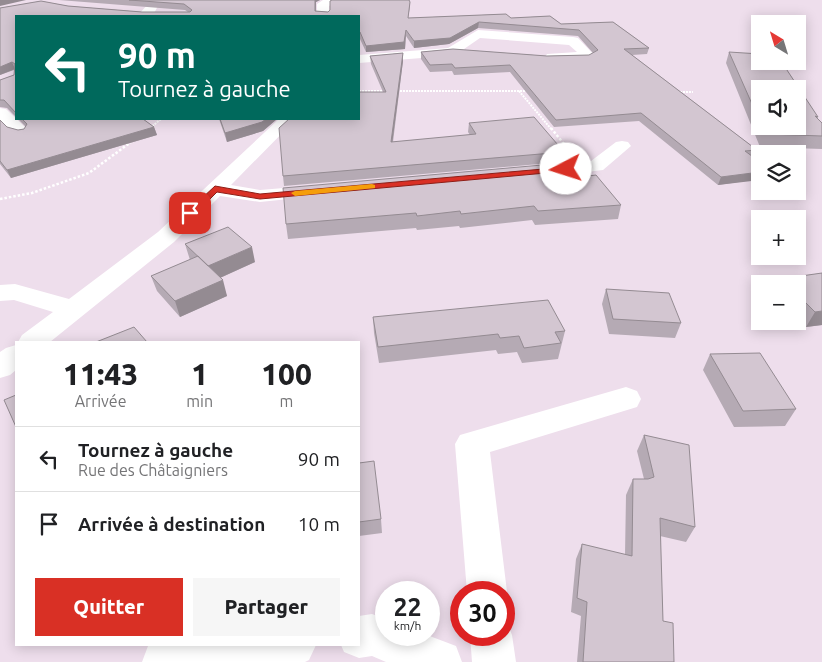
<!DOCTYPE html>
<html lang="fr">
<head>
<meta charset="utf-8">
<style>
	body { margin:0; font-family:Ubuntu,sans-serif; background:#f6f6f6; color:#202124; height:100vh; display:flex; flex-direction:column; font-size:19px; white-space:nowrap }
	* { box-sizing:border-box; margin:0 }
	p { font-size:16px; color:#757577 }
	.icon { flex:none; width:28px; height:28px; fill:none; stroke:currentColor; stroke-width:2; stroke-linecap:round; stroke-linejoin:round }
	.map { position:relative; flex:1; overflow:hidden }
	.panel { position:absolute; left:15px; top:341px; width:345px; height:305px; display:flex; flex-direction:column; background:#fff; border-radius:0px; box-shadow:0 2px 12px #0003 }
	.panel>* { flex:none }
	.hud { position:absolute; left:15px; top:15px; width:345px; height:105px; border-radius:0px; box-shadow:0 2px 12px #0003; background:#00695c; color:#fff; overflow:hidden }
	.needle { width:32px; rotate:322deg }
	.controls { position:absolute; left:751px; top:15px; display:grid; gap:10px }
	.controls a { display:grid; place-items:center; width:55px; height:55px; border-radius:0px; background:#fff; box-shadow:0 2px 12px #0003; font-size:25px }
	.speed { position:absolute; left:375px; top:581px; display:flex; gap:10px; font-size:25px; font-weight:700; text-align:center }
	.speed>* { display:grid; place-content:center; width:65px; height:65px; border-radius:50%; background:#fff; box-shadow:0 2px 12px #0003; line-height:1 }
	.speed small { font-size:12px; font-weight:400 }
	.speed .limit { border:8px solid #d22; background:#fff; color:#111 }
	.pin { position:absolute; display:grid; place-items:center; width:42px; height:42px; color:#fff; margin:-21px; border-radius:10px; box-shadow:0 2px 8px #0006 }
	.me { position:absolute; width:55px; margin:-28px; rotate:265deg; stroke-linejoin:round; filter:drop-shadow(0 0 4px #0008) }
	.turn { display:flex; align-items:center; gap:18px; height:105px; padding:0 20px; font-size:22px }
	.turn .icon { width:65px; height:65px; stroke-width:2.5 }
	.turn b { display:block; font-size:35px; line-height:42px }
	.eta { display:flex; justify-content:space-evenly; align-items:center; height:85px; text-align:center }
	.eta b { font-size:30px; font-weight:800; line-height:35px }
	.button { display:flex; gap:10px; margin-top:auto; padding:10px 20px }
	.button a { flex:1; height:58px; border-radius:0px; background:#d93025; color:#fff; font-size:20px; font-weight:800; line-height:58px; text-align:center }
	.button a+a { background:#f6f6f6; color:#202124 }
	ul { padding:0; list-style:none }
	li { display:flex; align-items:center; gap:15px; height:65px; padding:0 20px; border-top:1px solid #e0e0e0 }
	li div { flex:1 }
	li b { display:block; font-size:19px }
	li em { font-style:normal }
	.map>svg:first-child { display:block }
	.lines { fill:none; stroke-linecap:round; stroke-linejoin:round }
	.path-far1 { stroke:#fff; stroke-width:2; stroke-dasharray:2 1; stroke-linecap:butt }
	.path { stroke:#fff; stroke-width:2.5; stroke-dasharray:2.5 2; stroke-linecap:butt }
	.street { fill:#fff; fill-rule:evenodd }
	.wall { fill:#b5aab4; fill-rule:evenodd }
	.shaded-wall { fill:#948b92 }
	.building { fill:#d3c6d1; stroke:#948b92 }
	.route { fill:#d93025; stroke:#8d1f18 }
	.slow { fill:#f59e0b }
</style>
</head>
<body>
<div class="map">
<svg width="822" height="662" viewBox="0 0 822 662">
	<rect width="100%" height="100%" fill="#eedeec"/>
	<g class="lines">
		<path class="path-far1" d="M359,91H386
			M397,91H528
			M519,91L552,130
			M677,92H693
			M150,128L161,119"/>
		<path class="path" d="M551,128L564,144
			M0,199L32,193L89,173L131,142"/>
		<path class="street" d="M152,0H166L158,6L153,15L137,16Z
			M323,0H337L329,6V16H317V4Z
			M478,30L573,37L578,38L595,56L588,60L552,61L547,60L545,57L547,54L577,52L569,45L480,38L464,49L466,51L464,54L459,55L359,63V55L448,48Z
			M0,108L6,109L26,128L29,132L26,136C14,139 8,130 0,122Z
			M279,119H296L231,185L260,190L320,185L327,187L330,191L327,195L260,202L220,196L174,242L50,342H18L22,335L53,312L14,300L0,301V285L15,284L69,299L158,232Z
			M622,141L628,142L631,146L603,170L545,177L538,175L535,171L538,167L545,165L591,161L616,142Z
			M16,345V370L10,375L0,378V352L6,348Z
			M626,387L637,391L641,399L637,407L490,452L507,592L504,600V592H467L455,444L460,435Z
			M372,614L386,619V635H427L456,646L462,662H386L372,656L359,658L344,652L341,645H359V616Z
			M504,619L506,620L512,635L516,662H472L470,635H504Z
			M152,645H316L309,660L305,662H142L148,646Z"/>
	</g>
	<path class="wall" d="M59,0H320L316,2V11L328,12L330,10V1L332,0H409L410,2V7L408,18L506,14L511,18L550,16L561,24L613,22L649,48L647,54L632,55L757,150L754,158L760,162L758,167L760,169V179L718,185L639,121L554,127L510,72L454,75L452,71L430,72L421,59V52L453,49L547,56L589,55L593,53L578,36L478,28L449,44L414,48L406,36L405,49L366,52L360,39H359V16H16V117L7,108L0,107V80L14,75V70L0,75V8L41,1L68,6L142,12H188L185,10Z
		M729,52L818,117L817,119L822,123V149L760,147L726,63ZM760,89L798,126H760Z
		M403,53V61L393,142L470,135L468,132L469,123L564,152L562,162L284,186L283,176L383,92L371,64L370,56Z
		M18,119H143L154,127L157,135L11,178L0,164V120L7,127L18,130L24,129L26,127Z
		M219,119H277L263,131L227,142Z
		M588,176L621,205L618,219L535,225L532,220L460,228L459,226L417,230L416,228L288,239L286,224Z
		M185,244L255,262L220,278L227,296L180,317L157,291L151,276L190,260Z
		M822,273V325L806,327L798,319V284H778L780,279Z
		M606,289L681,323L675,338L609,334L602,304Z
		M373,317L565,331L558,359L522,363L517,352L498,354L496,350L379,363L374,333Z
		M710,354L796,409L785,426L734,427L703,370Z
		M644,435L695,527L686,542L660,536L663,621L674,662H577L581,616L571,612L576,559L582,544L625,555L626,495L633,479H644L637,451Z
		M359,463L381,519L382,533L359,536Z"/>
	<path class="shaded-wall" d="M0,0H26L0,6Z
		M315,0H320L316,2V16Z
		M479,22L478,28L449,44L414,48V41Z
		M406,30L405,49L366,52V46Z
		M403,53V61L391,152V142Z
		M12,62L15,69L0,75V67Z
		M266,119H277L263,131L227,142L225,133Z
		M154,127L157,135L11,178L7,170Z
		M760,162L757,171L752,163Z
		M760,172V180L718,185L721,177Z
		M252,247L255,262L213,281L208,266Z
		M223,280L227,296L180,317L175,301Z
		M822,311V325L806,327L815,312Z"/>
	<path class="building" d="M129,0H315V11L328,12L330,10V1L332,0H409L410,2L408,18L506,14L511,18L550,16L561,24L613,22L649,48L624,49L757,150L745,151L760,162L752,163L760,169V172L721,177L641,113L556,120L510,65L455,68L452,64L430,65L421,52L453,49L547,56L589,55L598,50L579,30L479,22L450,38L414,41L406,30L404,42L366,46L360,32H359V16H16V113L4,100H0V80L14,75L15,64L12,62L0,67V8L41,1L68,6L142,12H190L192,10L184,4Z
		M729,52L760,54V61H781L818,117L815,116L822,123V136L766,134L762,126H798V89H760V122Z
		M403,53L391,142L476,134L469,123L534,117L564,152L283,176L279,128L289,119H359V92H386L370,56Z
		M22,119H143L154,127L7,170L0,161V120L7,127L18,130L24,129L27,124Z
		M220,119H266L262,122L225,133Z
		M576,162L588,176L596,175L621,205L538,211L534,206L461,214L460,211L417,216L416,213L286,224L283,188Z
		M228,227L252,247L208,266L185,244Z
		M198,256L223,280L175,301L151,276Z
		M822,273V311L815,312L798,295V284H786L780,279Z
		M606,289L669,293L681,323L613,319Z
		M548,300L565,331L555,332L561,343L524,348L519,336L500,338L498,334L378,347L373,317Z
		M134,327L147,342H96Z
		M760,353L796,409L743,411L710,354Z
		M16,395V427L4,400Z
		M644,435L689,445L695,527L660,518L663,621L673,623L674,662H583L587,602L577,598L582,544L632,556L633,479H648L654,477Z
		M374,461L381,519L359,522V463Z"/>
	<path class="route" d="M566,167H568V171L260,199L217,192L194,215L190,216L186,213L215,186L260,194Z"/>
	<path class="slow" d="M372,184L375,185V188L295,196L291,193L295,191Z"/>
</svg>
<div class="controls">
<a><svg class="needle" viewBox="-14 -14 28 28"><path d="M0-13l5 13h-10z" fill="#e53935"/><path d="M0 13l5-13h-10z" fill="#757577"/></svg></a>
<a><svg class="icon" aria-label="sound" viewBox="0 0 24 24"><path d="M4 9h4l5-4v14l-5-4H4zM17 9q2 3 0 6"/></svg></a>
<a><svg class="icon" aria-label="layers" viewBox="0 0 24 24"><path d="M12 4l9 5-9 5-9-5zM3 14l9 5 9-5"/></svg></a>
<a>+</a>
<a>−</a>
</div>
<div class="speed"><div>22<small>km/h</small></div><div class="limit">30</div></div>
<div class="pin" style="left:190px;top:213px;background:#d93025"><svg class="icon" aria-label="arrive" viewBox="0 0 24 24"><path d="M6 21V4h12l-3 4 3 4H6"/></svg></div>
<svg class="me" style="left:566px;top:169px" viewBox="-20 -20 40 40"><circle r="19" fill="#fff"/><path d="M0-13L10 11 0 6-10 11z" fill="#d93025"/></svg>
<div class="hud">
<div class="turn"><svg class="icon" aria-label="left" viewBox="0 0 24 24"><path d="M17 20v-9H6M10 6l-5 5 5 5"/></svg><div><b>90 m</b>Tournez à gauche</div></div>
</div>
<section class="panel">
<div class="eta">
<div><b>11:43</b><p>Arrivée</p></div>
<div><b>1</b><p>min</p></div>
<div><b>100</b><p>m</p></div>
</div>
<ul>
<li><svg class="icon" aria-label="left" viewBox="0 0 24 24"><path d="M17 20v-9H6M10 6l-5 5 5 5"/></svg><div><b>Tournez à gauche</b><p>Rue des Châtaigniers</p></div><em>90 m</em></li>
<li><svg class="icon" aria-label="arrive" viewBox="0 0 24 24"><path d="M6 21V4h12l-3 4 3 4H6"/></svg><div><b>Arrivée à destination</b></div><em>10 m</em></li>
</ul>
<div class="button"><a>Quitter</a><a>Partager</a></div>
</section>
</div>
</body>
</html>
